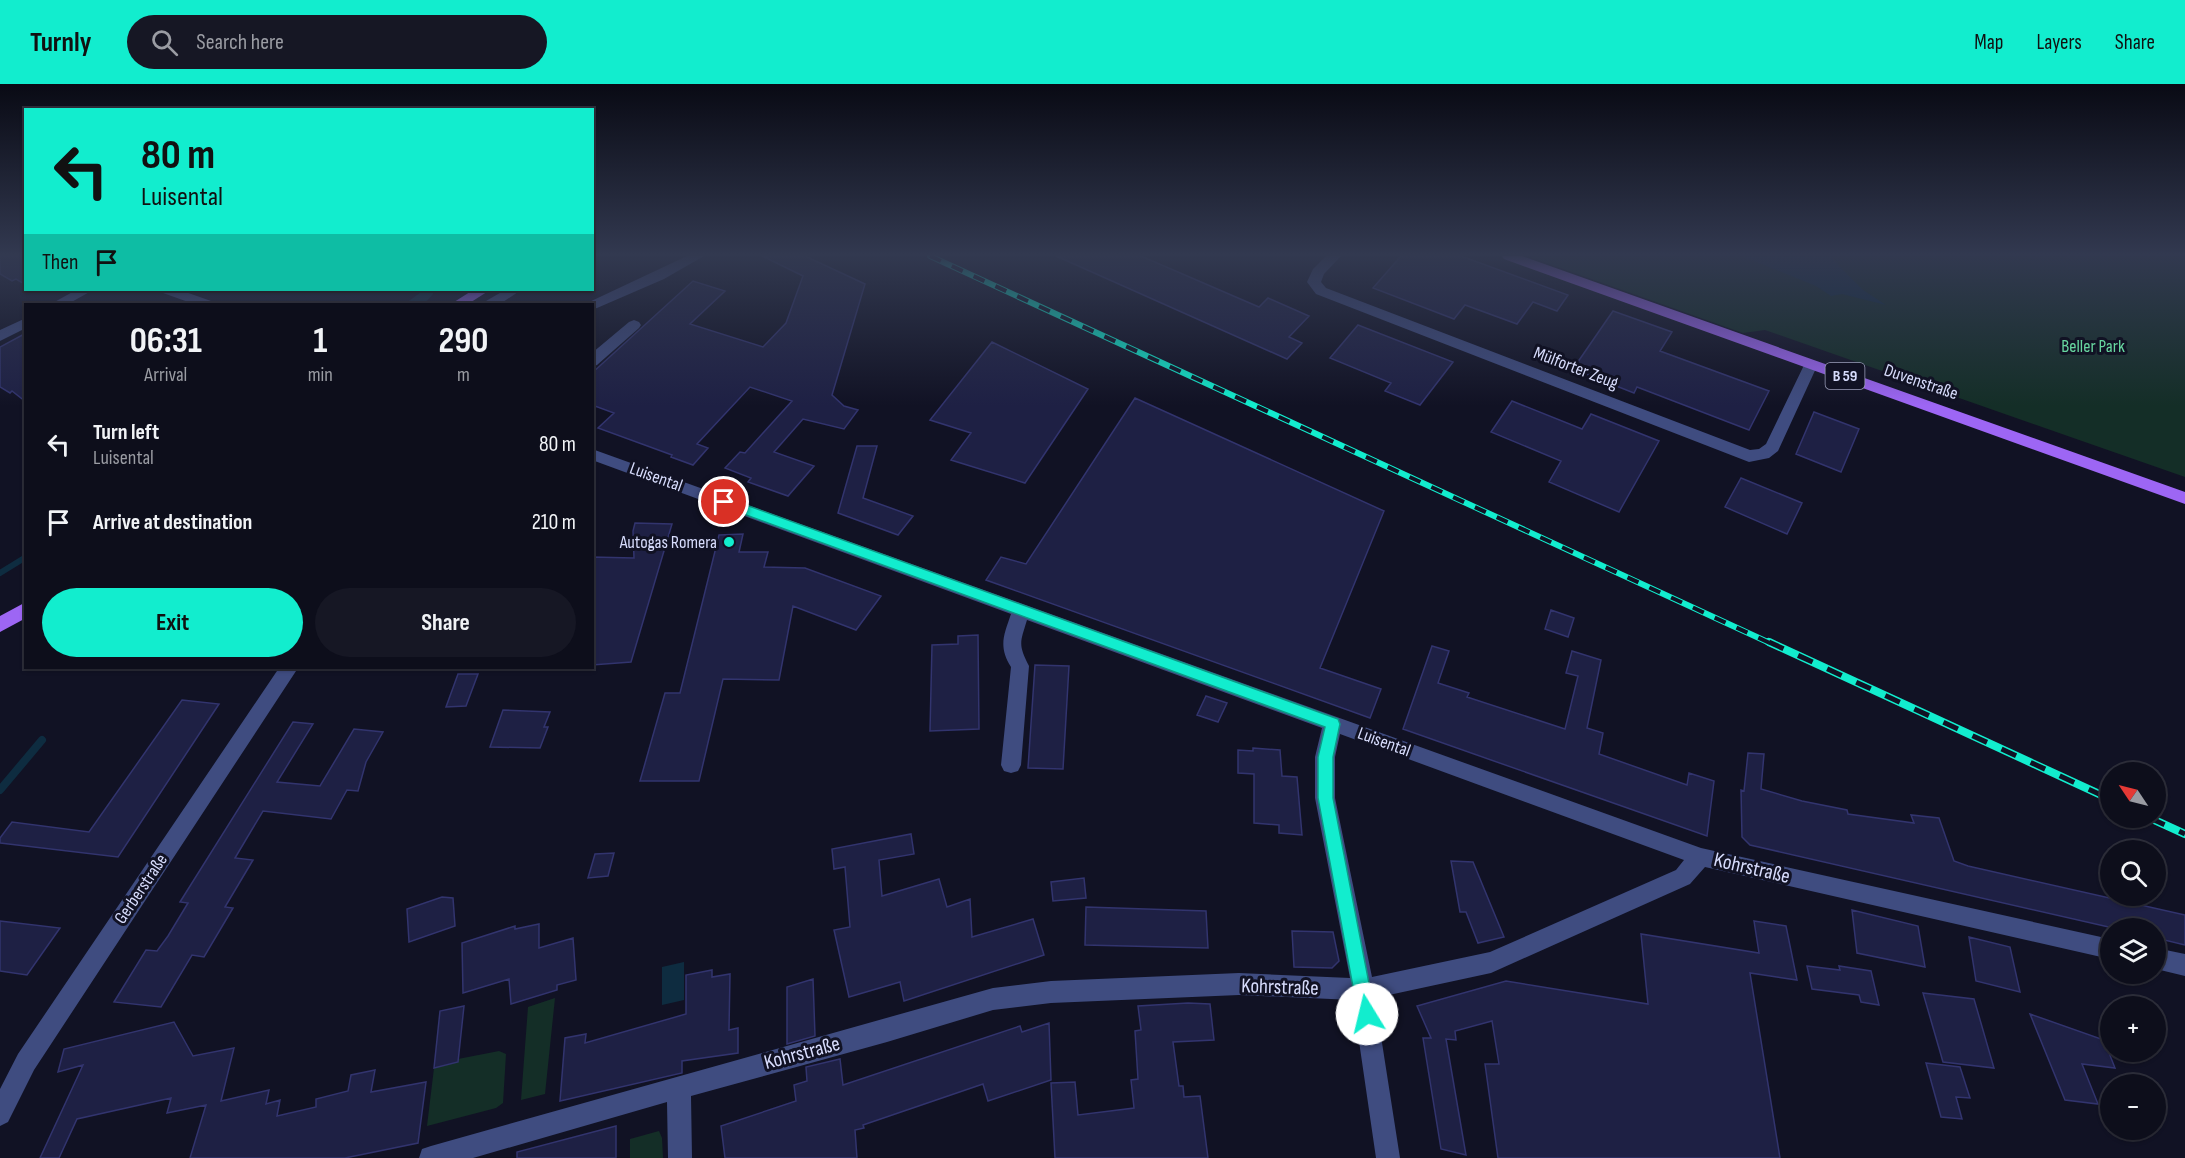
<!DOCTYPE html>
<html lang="en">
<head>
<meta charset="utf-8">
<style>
	body { margin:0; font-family:"Sofia Sans Condensed",sans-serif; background:#161724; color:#f1f3f6; height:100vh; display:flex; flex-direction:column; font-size:22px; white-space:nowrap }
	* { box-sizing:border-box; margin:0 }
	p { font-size:20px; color:#9a9ca3 }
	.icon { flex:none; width:33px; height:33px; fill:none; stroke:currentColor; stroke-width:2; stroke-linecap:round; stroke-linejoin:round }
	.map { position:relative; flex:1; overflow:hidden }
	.panel { position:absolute; left:24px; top:219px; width:570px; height:366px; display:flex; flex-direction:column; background:#0d0e1b; border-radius:0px; box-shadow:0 2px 4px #0004,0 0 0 2px #2d2e3a }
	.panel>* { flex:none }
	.banner { position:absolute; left:24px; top:24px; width:570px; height:183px; border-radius:0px; box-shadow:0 2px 4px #0004,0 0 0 2px #2d2e3a; background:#12edce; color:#111; overflow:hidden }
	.needle { width:39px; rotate:305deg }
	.fabs { position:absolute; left:2100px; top:678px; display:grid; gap:12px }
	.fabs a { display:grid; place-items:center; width:66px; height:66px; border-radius:50%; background:#0d0e1b; box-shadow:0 2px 4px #0004,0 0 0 2px #2d2e3a; font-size:30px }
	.pin { position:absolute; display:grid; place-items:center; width:51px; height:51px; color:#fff; margin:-26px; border:3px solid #fff; border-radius:50%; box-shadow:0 2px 6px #0007 }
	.me { position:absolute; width:66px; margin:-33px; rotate:351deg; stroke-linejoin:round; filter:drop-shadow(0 0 4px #0008) }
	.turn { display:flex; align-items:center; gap:21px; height:126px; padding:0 18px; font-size:27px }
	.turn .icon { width:78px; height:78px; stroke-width:2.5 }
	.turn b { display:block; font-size:42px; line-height:51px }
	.then { display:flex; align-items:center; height:57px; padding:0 18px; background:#0003; gap:12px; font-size:22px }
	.eta { display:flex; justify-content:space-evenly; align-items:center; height:102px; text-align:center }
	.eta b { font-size:36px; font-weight:700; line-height:42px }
	.primary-button { display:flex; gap:12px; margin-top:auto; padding:12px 18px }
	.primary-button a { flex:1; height:69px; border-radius:36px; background:#12edce; color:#111; font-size:24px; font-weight:700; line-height:69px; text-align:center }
	.primary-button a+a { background:#161724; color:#f1f3f6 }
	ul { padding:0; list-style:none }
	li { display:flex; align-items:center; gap:18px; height:78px; padding:0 18px }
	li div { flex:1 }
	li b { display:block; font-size:22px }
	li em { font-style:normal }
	header { display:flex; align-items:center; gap:36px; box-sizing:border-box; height:84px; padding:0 30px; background:#12edce; color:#111 }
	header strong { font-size:28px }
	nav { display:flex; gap:33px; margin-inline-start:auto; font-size:21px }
	.search { width:420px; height:54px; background:#161724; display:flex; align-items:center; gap:15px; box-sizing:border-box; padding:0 21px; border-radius:33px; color:#9a9ca3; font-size:22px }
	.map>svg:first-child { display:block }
	.green { fill:#142e27 }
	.water { fill:#0e2c40 }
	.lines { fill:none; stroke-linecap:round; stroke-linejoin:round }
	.stream-far1 { stroke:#0e2c40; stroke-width:6 }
	.stream { stroke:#0e2c40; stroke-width:8 }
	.building { fill:#1e2044; stroke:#32346e; stroke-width:1.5 }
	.minor { fill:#3f4c80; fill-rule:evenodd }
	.major { fill:#9d66f4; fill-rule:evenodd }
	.rail-far1-casing { stroke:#12edce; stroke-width:6 }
	.rail-casing { stroke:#12edce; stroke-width:8 }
	.rail-far1 { stroke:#111224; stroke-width:4; stroke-dasharray:12; stroke-linecap:butt }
	.rail { stroke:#111224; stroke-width:5; stroke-dasharray:16; stroke-linecap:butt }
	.route { fill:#12edce; stroke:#0c9a86; stroke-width:1.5 }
	.poi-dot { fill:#12edce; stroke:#111224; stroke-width:2 }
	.labels { text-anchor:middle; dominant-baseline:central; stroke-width:6; stroke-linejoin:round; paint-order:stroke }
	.shield { fill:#111224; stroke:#9c9fbb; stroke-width:1.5 }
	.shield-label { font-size:16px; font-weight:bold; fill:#d7dcfc }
	.park-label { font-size:18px; fill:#68d7a0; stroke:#111224 }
	.street-label { font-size:18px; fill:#d7dcfc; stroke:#111224 }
	.poi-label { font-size:18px; fill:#d7dcfc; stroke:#111224; text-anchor:end }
	.near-street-label { font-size:21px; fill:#d7dcfc; stroke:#111224 }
</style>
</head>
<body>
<header>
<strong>Turnly</strong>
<div class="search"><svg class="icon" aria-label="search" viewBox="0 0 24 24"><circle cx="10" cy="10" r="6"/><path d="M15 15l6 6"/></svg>Search here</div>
<nav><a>Map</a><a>Layers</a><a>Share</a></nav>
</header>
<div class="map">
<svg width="2185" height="1074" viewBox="0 0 2185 1074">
	<rect width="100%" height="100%" fill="#111224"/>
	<path class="green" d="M1527,172H2185V393L1765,246L1743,249Z
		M555,914L545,1010L521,1016L528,923Z
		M499,967L506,970L503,1019L496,1024L427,1042L434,984L458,978V975Z
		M659,1047L662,1054L663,1074H630V1055Z"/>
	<path class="water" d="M1742,172H1829L1863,206L1886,221L1842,210L1831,212L1816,202Z
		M684,878V916L662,921V883Z"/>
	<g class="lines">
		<path class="stream-far1" d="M410,220L429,206
			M420,220L430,209
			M0,489L26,473"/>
		<path class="stream" d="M0,706L42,656"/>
	</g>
	<path class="building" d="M0,172H26V201L16,195L12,197L0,190Z
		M762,172H805L865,200L832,311L844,322L858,326L844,345L803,335L774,368L814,382L788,412L748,398L751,394L725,384L740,368L745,369L792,317L750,303L697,360L708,364L693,381L671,373L672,371L598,344L614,329L592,321V289L693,197L725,207L690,240L763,263L786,239L803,192Z
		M1056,172H1141L1259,223L1268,214L1309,232L1289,253L1302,259L1287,275Z
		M1401,172H1461L1568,211L1557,227L1533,218L1517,240L1465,221L1454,235L1373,204Z
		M1613,227L1672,248L1660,267L1769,307L1749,346L1637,303L1634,309L1573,285Z
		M1358,241L1453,278L1420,321L1385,307L1391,299L1330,274Z
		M26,249V318L12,307L10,309L0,303V263Z
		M992,258L1088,305L1025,399L951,376L971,349L930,336Z
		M1135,314L1384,427L1320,584L1381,605L1370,634L986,496L1001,473L1026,480Z
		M1512,317L1582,345L1591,330L1659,357L1619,428L1549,398L1561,377L1491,348Z
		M1814,328L1859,345L1841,388L1796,370Z
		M857,362H877L863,414L913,432L898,451L838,429Z
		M1741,394L1802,419L1787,450L1725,423Z
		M635,439L672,440L631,578L592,581V473L634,474L633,447Z
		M743,450L739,468H768L764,483L805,484L881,512L856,546L793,522L779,596L723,595L699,697H640L665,609H680L719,451Z
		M1551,526L1574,534L1568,553L1545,545Z
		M978,551L979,645L930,647L932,561L958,560V552Z
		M1432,562L1449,567L1438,599L1469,609L1467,613L1565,645L1578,592L1566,589L1572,567L1601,576L1587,644L1603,649L1599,670L1687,701L1689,689L1714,697L1707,752L1403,645Z
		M1035,581L1069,582L1063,685L1028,684Z
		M458,590H478L466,622L446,623Z
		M1206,612L1227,619L1218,638L1197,631Z
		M182,616L219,620L118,773L0,759V754L12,738L89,748Z
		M503,626L550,628L544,643H548L540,664L490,663Z
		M293,638L313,640L277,698L320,702L354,645L383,648L366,678L358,707L347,706L331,735L263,727L235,774L253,776L225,823L233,824L204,873L192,871L161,923L114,918L146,866L157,867L168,852L188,819L180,818Z
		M1253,664L1280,666L1282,692L1297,693L1302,751L1279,749V741L1254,739V690L1238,689V666L1253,667Z
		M1748,669L1764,670L1761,705L1802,717L1847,726L1848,730L1914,739L1911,731L1939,734L1954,777L1968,782L2185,831V861L2156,854V844H2113L1750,761L1742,753L1741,706L1744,707Z
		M911,750L914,770L879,776L882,812L939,795L947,823L970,815L972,853L1033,835L1044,871L904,917L900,898L849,913L834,846L850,843L845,783L834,785L832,765Z
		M614,769L608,792L588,794L595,770Z
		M1451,777L1473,778L1504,853L1478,859L1466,828H1460Z
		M1084,794L1086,814L1053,817L1051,798Z
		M442,813L453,814L455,842L409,858L407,825Z
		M1086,823L1206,827L1208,864L1085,861Z
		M1852,826L1918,842L1925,883L1857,869Z
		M0,837L60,844L27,891L0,887Z
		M1754,837L1786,842L1797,896L1750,889L1780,1074H1498L1485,980H1499L1492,937L1455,947L1456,956L1446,955L1466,1071L1441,1065L1423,954H1431L1417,922L1506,897L1648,920L1641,850L1759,869Z
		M539,840V864L573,854L576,896L557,901V906L511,920L509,895L463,909L462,859L515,842V845Z
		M1292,847L1333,848L1339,877L1332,884L1294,883Z
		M1969,853L2010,863L2020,908L1976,897Z
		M1807,882L1840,886L1839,882L1871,887L1879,921L1861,918L1859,911L1812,905Z
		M712,886V893L730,890L729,946L738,944V969L682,977V989L560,1017L565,954L586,950L585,959L686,930V891Z
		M813,895L815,952L787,960V903Z
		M1923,909L1974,915L1994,984L1943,978Z
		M1188,919L1210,920L1214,956L1173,958L1179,1002H1183L1184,1013L1200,1012L1208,1074H1055L1051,999L1075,998L1078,1031L1134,1024L1131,996L1138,995L1135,947L1141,946L1138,922Z
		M464,922L458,978L434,984L440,927Z
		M2030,930L2104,956L2115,984L2082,980L2098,1020L2065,1016Z
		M174,938L193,972L234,964L221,1017L269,1006L266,1020L280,1016L277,1032L316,1023V1015L348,1007L351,991L375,986L371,1008L426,998L418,1059L345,1074H190L206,1021L167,1029L171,1014L77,1035L59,1074H40L83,981L58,988L64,965Z
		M1049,939L1051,996L988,1017L983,1000L863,1041L864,1044L855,1046L857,1074H725L721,1042L796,1017L794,1001L807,997L806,983L840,975L843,1001L1020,942L1022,948Z
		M1926,979L1960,983L1970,1014L1956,1013L1962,1035L1941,1033Z
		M616,1042V1074H517V1068Z"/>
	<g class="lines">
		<path class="minor" d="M687,172H704L664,195L597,224L592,225V220H585Z
			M1326,172H1341L1324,190L1321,198L1326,204L1750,366L1759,365L1766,360L1806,277H1816L1818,280L1778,367L1769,374L1749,378L1316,210L1307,198L1313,185Z
			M76,206H93L68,220H51Z
			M161,206H180L211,217L213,220H194L163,209Z
			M505,206H521L500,220H484L486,217Z
			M26,234V244L0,257V246Z
			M634,236L639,238L641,241L639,244L597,281L592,283V269L629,238Z
			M592,365L1701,764L2110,855V875L1705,783L1690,800L1491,889L1375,914L1400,1074H1376L1353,916L1239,911L1051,919L993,926L887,958L691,1012L692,1074H668L667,1018L473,1074H419L422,1065L431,1062L993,904L1051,897L1239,889L1350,894L1315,714V673L1322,644L1027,536C1020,559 1018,560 1029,582L1021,681L1018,687L1011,689L1004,687L1001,681L1011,583C998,562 1004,551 1011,530L592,376ZM1340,650L1684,776L1676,786L1490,868L1372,893L1335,714V673Z
			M279,584H298L34,986L8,1038L0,1042V1005L18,970Z
			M2156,864L2185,870V892L2156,885Z"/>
		<path class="major" d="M1502,172H1522L2185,408V420L1504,175Z
			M473,206H490L468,220H451Z
			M26,518V534L0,548V532Z"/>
		<defs>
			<path id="rail-far1" d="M930,172L1772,560"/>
			<path id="rail" d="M1769,558L2110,715
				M2150,734L2185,750"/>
		</defs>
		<use href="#rail-far1" class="rail-far1-casing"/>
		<use href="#rail" class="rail-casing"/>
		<use href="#rail-far1" class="rail-far1"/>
		<use href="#rail" class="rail"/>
	</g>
	<linearGradient id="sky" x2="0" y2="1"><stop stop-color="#090a14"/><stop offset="0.53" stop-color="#323950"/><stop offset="1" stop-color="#323950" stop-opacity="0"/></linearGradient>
	<rect width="2185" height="322" fill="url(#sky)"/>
	<path class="route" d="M724,413L1338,635L1340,640L1333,673V714L1375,930L1373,936L1367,938L1361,936L1358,930L1318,714V673L1325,643L719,421L718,418Z"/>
	<circle class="poi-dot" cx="729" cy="458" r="6"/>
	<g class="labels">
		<rect class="shield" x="1825.5" y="279" width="39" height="26" rx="4.5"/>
		<g class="shield-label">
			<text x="1845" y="292">B 59</text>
		</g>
		<g class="park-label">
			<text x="2093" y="262">Beller Park</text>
		</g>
		<g class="street-label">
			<text transform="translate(1576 284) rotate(21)">Mülforter Zeug</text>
			<text transform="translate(1921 298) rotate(19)">Duvenstraße</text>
			<text transform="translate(656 393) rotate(20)">Luisental</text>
			<text transform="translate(1384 658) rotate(20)">Luisental</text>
			<text transform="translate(141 805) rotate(-56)">Gerberstraße</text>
		</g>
		<g class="poi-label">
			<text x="717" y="458">Autogas Romera</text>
		</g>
		<g class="near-street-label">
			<text transform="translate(1752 784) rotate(13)">Kohrstraße</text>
			<text transform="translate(1280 903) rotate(2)">Kohrstraße</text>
			<text transform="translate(802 969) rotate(-15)">Kohrstraße</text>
		</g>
	</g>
</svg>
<div class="fabs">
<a><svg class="needle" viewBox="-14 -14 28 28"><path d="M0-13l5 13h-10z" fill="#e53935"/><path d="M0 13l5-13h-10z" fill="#9a9ca3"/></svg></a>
<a><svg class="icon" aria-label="search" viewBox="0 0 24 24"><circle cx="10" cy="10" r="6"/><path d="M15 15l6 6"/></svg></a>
<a><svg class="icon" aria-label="layers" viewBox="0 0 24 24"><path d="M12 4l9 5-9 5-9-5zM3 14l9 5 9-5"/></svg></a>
<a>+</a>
<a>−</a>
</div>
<div class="pin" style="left:724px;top:418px;background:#d93025"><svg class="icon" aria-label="arrive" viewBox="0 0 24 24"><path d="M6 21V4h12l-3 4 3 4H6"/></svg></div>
<svg class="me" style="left:1367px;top:930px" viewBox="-20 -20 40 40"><circle r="19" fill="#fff"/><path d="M0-13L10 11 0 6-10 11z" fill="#12edce"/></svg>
<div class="banner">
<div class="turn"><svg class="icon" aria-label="left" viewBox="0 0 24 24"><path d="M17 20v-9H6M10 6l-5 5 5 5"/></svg><div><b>80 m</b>Luisental</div></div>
<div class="then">Then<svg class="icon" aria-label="arrive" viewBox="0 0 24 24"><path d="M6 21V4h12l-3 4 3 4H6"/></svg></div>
</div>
<section class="panel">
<div class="eta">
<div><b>06:31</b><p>Arrival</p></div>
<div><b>1</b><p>min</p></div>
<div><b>290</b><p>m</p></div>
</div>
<ul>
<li><svg class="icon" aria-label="left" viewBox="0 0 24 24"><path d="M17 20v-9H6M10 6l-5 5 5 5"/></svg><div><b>Turn left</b><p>Luisental</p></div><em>80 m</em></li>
<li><svg class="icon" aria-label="arrive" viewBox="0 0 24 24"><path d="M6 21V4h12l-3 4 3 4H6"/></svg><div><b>Arrive at destination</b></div><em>210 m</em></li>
</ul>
<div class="primary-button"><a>Exit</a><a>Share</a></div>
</section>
</div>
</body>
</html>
